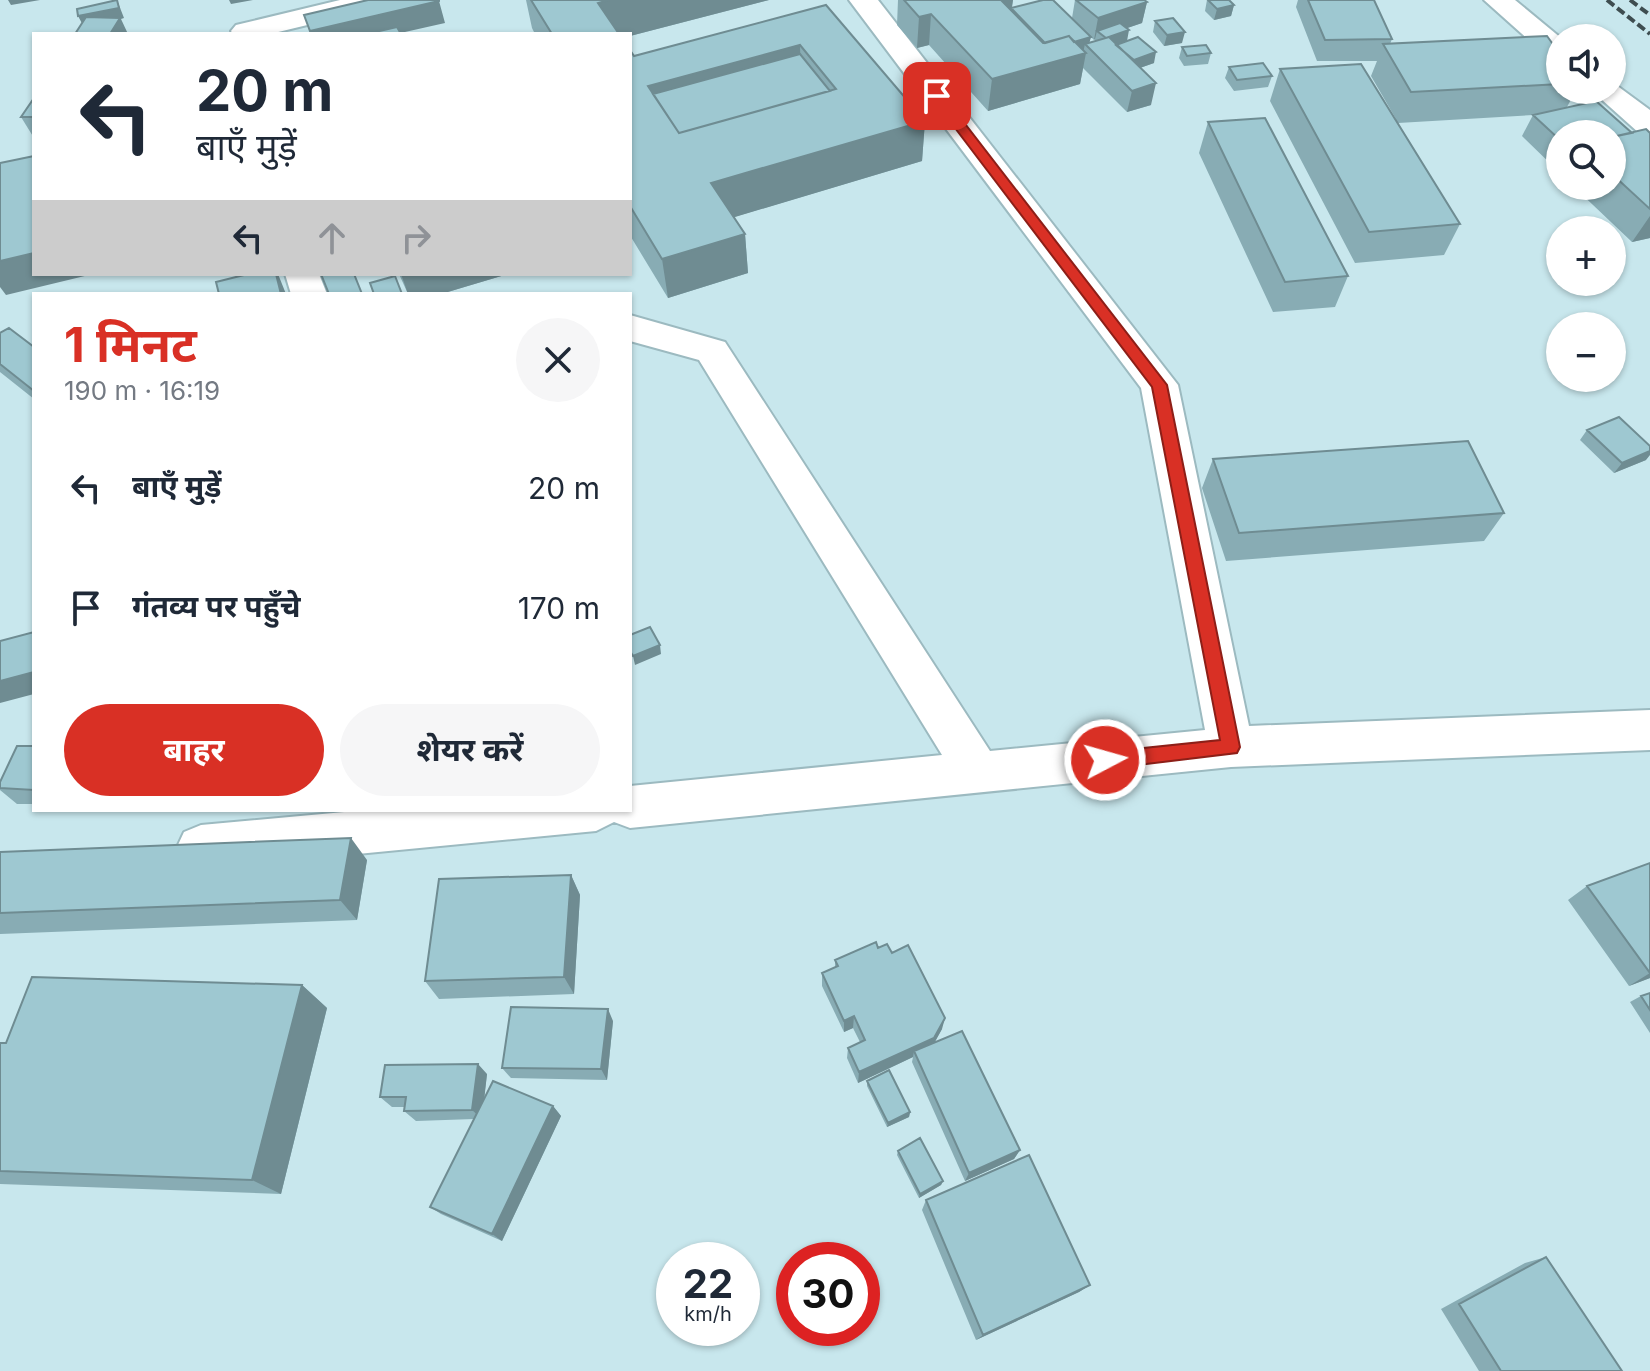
<!DOCTYPE html>
<html lang="hi">
<head>
<meta charset="utf-8">
<style>
	body { margin:0; font-family:Inter,"Noto Sans Devanagari",sans-serif; background:#f6f6f7; color:#1f2937; height:100vh; display:flex; flex-direction:column; font-size:30px; white-space:nowrap }
	* { box-sizing:border-box; margin:0 }
	p { font-size:26px; color:#747a83 }
	.icon { flex:none; width:44px; height:44px; fill:none; stroke:currentColor; stroke-width:2; stroke-linecap:round; stroke-linejoin:round }
	.map { position:relative; flex:1; overflow:hidden }
	.side { position:absolute; left:32px; top:292px; width:600px; height:520px; display:flex; flex-direction:column; background:#fff; border-radius:0px; box-shadow:0 2px 6px #0004 }
	.side>* { flex:none }
	.guide { position:absolute; left:32px; top:32px; width:600px; height:244px; border-radius:0px; box-shadow:0 2px 6px #0004; background:#fff; color:#1f2937; overflow:hidden }
	.controls { position:absolute; left:1546px; top:24px; display:grid; gap:16px }
	.controls a { display:grid; place-items:center; width:80px; height:80px; border-radius:50%; background:#fff; box-shadow:0 2px 6px #0004; font-size:40px }
	.speed { position:absolute; left:656px; top:1242px; display:flex; gap:16px; font-size:40px; font-weight:700; text-align:center }
	.speed>* { display:grid; place-content:center; width:104px; height:104px; border-radius:50%; background:#fff; box-shadow:0 2px 6px #0004; line-height:1 }
	.speed small { font-size:20px; font-weight:400 }
	.speed .limit { border:12px solid #d22; background:#fff; color:#111 }
	.pin { position:absolute; display:grid; place-items:center; width:68px; height:68px; color:#fff; margin:-34px; border-radius:16px; box-shadow:0 4px 12px #0006 }
	.me { position:absolute; width:88px; margin:-44px; rotate:84deg; stroke-linejoin:round; filter:drop-shadow(0 0 6px #0008) }
	.turn { display:flex; align-items:center; gap:28px; height:168px; padding:0 32px; font-size:36px }
	.turn .icon { width:104px; height:104px; stroke-width:2.5 }
	.turn b { display:block; font-size:56px; line-height:68px }
	.lanes { display:flex; align-items:center; height:76px; padding:0 32px; background:#0003; justify-content:center; gap:40px; direction:ltr }
	.lanes .off { opacity:.35 }
	.round { display:grid; place-items:center; flex:none; width:84px; height:84px; border-radius:42px; background:#f6f6f7 }
	.headline { display:flex; align-items:center; justify-content:space-between; height:136px; padding:0 32px }
	h1 { font-size:48px; font-weight:700; line-height:60px; color:#d93025 }
	.primary-button { display:flex; gap:16px; margin-top:auto; padding:16px 32px }
	.primary-button a { flex:1; height:92px; border-radius:48px; background:#d93025; color:#fff; font-size:32px; font-weight:700; line-height:92px; text-align:center }
	.primary-button a+a { background:#f6f6f7; color:#1f2937 }
	ul { padding:0; list-style:none }
	li { display:flex; align-items:center; gap:24px; height:120px; padding:0 32px }
	li div { flex:1 }
	li b { display:block; font-size:30px }
	li em { font-style:normal }
	.map>svg:first-child { display:block }
	.lines { fill:none; stroke-linecap:round; stroke-linejoin:round }
	.street-casing { stroke:#9cbac0; stroke-width:4 }
	.street { fill:#fff; fill-rule:evenodd }
	.rail { stroke:#3e4d50; stroke-width:4; stroke-dasharray:9 4; stroke-linecap:butt }
	.wall { fill:#88acb4; fill-rule:evenodd }
	.shaded-wall { fill:#6f8c92 }
	.building { fill:#9ec8d1; stroke:#6f8c92; stroke-width:2; fill-rule:evenodd }
	.route { fill:#d93025; stroke:#8d1f18; stroke-width:2 }
</style>
</head>
<body>
<div class="map">
<svg width="1650" height="1371" viewBox="0 0 1650 1371">
	<rect width="100%" height="100%" fill="#c8e7ed"/>
	<g class="lines">
		<defs>
			<path id="street" d="M340,0H390L386,6L270,34H233L231,31L236,25Z
				M849,0H878L1178,385L1249,726L1650,710V750L1231,767L630,828L614,822L596,831L201,869L184,862L177,847L184,832L201,825L366,810H630V786L942,755L699,360L630,341V315L725,342L990,751L1205,730L1141,388Z
				M1484,0H1515L1561,38L1560,61L1549,58Z
				M1612,82L1650,110V136L1639,133L1591,90H1612Z
				M285,274H319L327,294H291Z"/>
		</defs>
		<use href="#street" class="street-casing"/>
		<use href="#street" class="street"/>
		<path class="rail" d="M1607,0L1650,34
			M1630,0L1650,15"/>
	</g>
	<path class="wall" d="M526,0H769L630,36V34H535L532,28Z
		M898,0H1013L1012,8L1072,18L1075,0H1144L1147,2L1142,23L1127,28V41L1154,63L1140,68L1151,105L1127,112L1083,68L1080,84L988,111L929,45L917,48L897,25ZM1088,34L1094,40L1095,39V41L1089,43Z
		M1207,0L1234,5L1231,16L1214,20L1205,11Z
		M1298,0H1374L1392,39L1390,44L1560,54V90H1576L1567,107L1632,133H1650V238L1632,242L1573,186H1612V134H1560V170L1558,171L1522,136L1533,115L1398,123L1460,224L1444,255L1355,263L1270,101L1280,69L1396,119L1371,76L1377,61H1317L1296,7Z
		M826,5L925,121L922,161L734,217L745,234L748,273L668,298L631,237L630,238V50L634,56Z
		M1155,21L1182,43L1164,46L1153,32Z
		M1182,47L1211,53L1208,64L1184,66L1179,58Z
		M1229,67L1272,76L1268,87L1234,91L1225,78Z
		M34,98V138L21,117Z
		M1208,122L1348,276L1335,307L1273,312L1199,153Z
		M399,274H508L441,294H408Z
		M0,333L34,347V399L0,372Z
		M1587,430L1646,460L1614,473L1580,440Z
		M1213,459L1504,513L1484,541L1226,561L1202,488Z
		M34,746V804H17L0,790V782Z
		M367,860L357,920L0,934V913Z
		M1650,863V978L1629,986L1568,900L1587,886Z
		M571,875L580,895L574,994L439,999L425,981Z
		M878,948L892,953L942,1029L934,1043L1020,1150L1014,1159L965,1181L912,1062L913,1057L858,1083L847,1058L848,1048L860,1042L853,1028L844,1032L822,986V973L835,967V960Z
		M302,985L327,1008L281,1194L0,1184V1043H6Z
		M1650,993V1033L1630,1002L1641,996Z
		M613,1021L607,1080L511,1078L502,1068Z
		M487,1074L484,1098L553,1106L561,1116L502,1241L441,1214L430,1207L474,1119L416,1121L404,1111L405,1107H392L380,1097Z
		M867,1081L910,1112L909,1117L887,1127L867,1086Z
		M898,1151L943,1181L941,1185L919,1198L897,1155Z
		M926,1200L1090,1285L1079,1292L976,1340L922,1210Z
		M1546,1257L1622,1371H1479L1441,1309L1525,1263Z"/>
	<path class="shaded-wall" d="M8,0H40L11,5Z
		M117,0L124,18L121,19L128,34H110L84,27L78,16Z
		M229,0H253L231,4Z
		M609,0H769L630,36V34H603L598,3Z
		M996,0H1013L1009,23Z
		M439,1L445,23L396,34H311L310,31Z
		M1147,2L1142,23L1104,36L1097,31L1095,39L1094,40L1098,18Z
		M1234,5L1231,16L1214,20L1217,9Z
		M931,14L929,45L917,48L919,17Z
		M1129,30L1127,41L1104,49L1106,38Z
		M1185,32L1182,43L1164,46L1167,35Z
		M1091,37L1088,48L1085,44L1083,53H1086L1080,84L988,111L992,79L1050,48Z
		M800,45L801,85L667,122L648,86Z
		M1156,52L1154,63L1131,71L1134,60Z
		M1156,83L1151,105L1127,112L1132,91Z
		M925,121L922,161L715,223L711,183Z
		M1650,216V238L1632,242Z
		M745,234L748,273L668,298L662,259Z
		M34,253V274H93L6,295L0,287V261Z
		M276,274H278L286,294H281Z
		M401,274H508L441,294H408Z
		M1650,451V455L1646,460L1614,473L1622,463Z
		M660,645L661,654L635,665L633,656Z
		M34,672V694L0,703V681Z
		M351,838L367,860L357,920L340,900Z
		M571,875L580,895L574,994L564,977Z
		M1650,973V978L1629,986Z
		M302,985L327,1008L281,1194L252,1180Z
		M608,1009L613,1021L607,1080L601,1069Z
		M854,1016L853,1028L844,1032V1021Z
		M945,1018L942,1029L931,1049L914,1051L913,1057L858,1083L859,1072Z
		M478,1064L487,1074L482,1119L472,1110Z
		M553,1106L561,1116L502,1241L492,1234Z
		M910,1112L909,1117L887,1127L888,1123Z
		M1020,1150L1014,1159L965,1181L969,1173Z
		M943,1181L941,1185L919,1198L920,1194Z
		M1090,1285L1079,1292L976,1340L983,1335Z"/>
	<path class="building" d="M117,0L119,8L78,16L77,9Z
		M368,0H439V1L310,31L304,15Z
		M531,0H609L598,3L619,34H552Z
		M904,0H1001L1043,43L1069,36L1086,53L992,79L931,14L919,17Z
		M1043,0H1053L1091,37L1074,42L1069,36L1045,43L1011,8Z
		M1076,0H1144L1147,2L1098,18Z
		M1208,0H1229L1234,5L1217,9Z
		M1308,0H1374L1392,39L1325,40Z
		M826,5L925,121L711,183L745,234L662,259L630,206V50L634,56ZM800,45L836,89L679,133L648,86Z
		M86,17L120,18L110,34H75Z
		M1173,18L1185,32L1167,35L1155,21Z
		M1120,23L1129,30L1106,38L1097,31Z
		M397,27L401,34H366Z
		M1547,36L1560,54V84L1411,92L1383,44Z
		M1109,37L1156,83L1132,91L1085,44Z
		M1138,37L1156,52L1134,60L1116,45Z
		M1206,45L1211,53L1187,56L1182,47Z
		M800,54L830,91L679,133L653,94Z
		M1263,63L1272,76L1237,80L1229,67Z
		M1361,64L1460,224L1369,232L1280,69Z
		M34,98V117H21Z
		M1596,101L1632,133L1612,137V134H1560V140L1533,115Z
		M1265,118L1348,276L1285,282L1208,122Z
		M1646,129L1650,133V209L1612,174V137Z
		M34,156V253L0,261V163Z
		M248,274H276L281,294H219L216,282Z
		M321,274H354L362,294H329Z
		M395,276L402,294H374L370,283Z
		M9,328L34,347V391L0,364V333Z
		M1619,417L1650,446V451L1622,463L1587,430Z
		M1468,441L1504,513L1239,533L1213,459Z
		M650,627L660,645L633,656L630,651V635Z
		M34,632V672L0,681V641Z
		M17,746H34V790L0,788V782Z
		M351,838L340,900L0,913V852Z
		M1650,863V973L1587,886Z
		M571,875L564,977L425,981L439,879Z
		M876,942L878,948L887,944L892,953L908,945L945,1018L934,1038L859,1072L848,1048L865,1040L854,1016L844,1021L822,973L838,966L835,960Z
		M32,977L302,985L252,1180L0,1171V1043H6Z
		M1650,993V1010L1641,996Z
		M511,1007L608,1009L601,1069L502,1068Z
		M962,1031L1020,1150L969,1173L914,1051Z
		M478,1064L472,1110L404,1111L406,1097H380L385,1065Z
		M889,1070L910,1112L888,1123L867,1081Z
		M493,1081L553,1106L492,1234L430,1207Z
		M920,1138L943,1181L920,1194L898,1151Z
		M1029,1155L1090,1285L983,1335L926,1200Z
		M1546,1257L1622,1371H1501L1459,1304Z"/>
	<path class="route" d="M933,94H942L1167,385L1240,747L1237,753L1105,769L1098,766L1096,760L1098,754L1105,752L1220,740L1152,387L933,99Z"/>
</svg>
<div class="controls">
<a><svg class="icon" aria-label="sound" viewBox="0 0 24 24"><path d="M4 9h4l5-4v14l-5-4H4zM17 9q2 3 0 6"/></svg></a>
<a><svg class="icon" aria-label="search" viewBox="0 0 24 24"><circle cx="10" cy="10" r="6"/><path d="M15 15l6 6"/></svg></a>
<a>+</a>
<a>−</a>
</div>
<div class="speed"><div>22<small>km/h</small></div><div class="limit">30</div></div>
<div class="pin" style="left:937px;top:96px;background:#d93025"><svg class="icon" aria-label="arrive" viewBox="0 0 24 24"><path d="M6 21V4h12l-3 4 3 4H6"/></svg></div>
<svg class="me" style="left:1105px;top:760px" viewBox="-20 -20 40 40"><circle r="17" fill="#d93025" stroke="#fff" stroke-width="3"/><path d="M0-11L8 9 0 5-8 9z" fill="#fff"/></svg>
<div class="guide">
<div class="turn"><svg class="icon" aria-label="left" viewBox="0 0 24 24"><path d="M17 20v-9H6M10 6l-5 5 5 5"/></svg><div><b>20 m</b>बाएँ मुड़ें</div></div>
<div class="lanes"><svg class="icon" aria-label="left" viewBox="0 0 24 24"><path d="M17 20v-9H6M10 6l-5 5 5 5"/></svg><svg class="icon off" aria-label="ahead" viewBox="0 0 24 24"><path d="M12 20V5M6 11l6-6 6 6"/></svg><svg class="icon off" aria-label="right" viewBox="0 0 24 24"><path d="M7 20v-9h11M14 6l5 5-5 5"/></svg></div>
</div>
<section class="side">
<div class="headline"><div><h1>1 मिनट</h1><p>190 m · 16:19</p></div><a class="round"><svg class="icon" aria-label="close" viewBox="0 0 24 24"><path d="M6 6l12 12M18 6L6 18"/></svg></a></div>
<ul>
<li><svg class="icon" aria-label="left" viewBox="0 0 24 24"><path d="M17 20v-9H6M10 6l-5 5 5 5"/></svg><div><b>बाएँ मुड़ें</b></div><em>20 m</em></li>
<li><svg class="icon" aria-label="arrive" viewBox="0 0 24 24"><path d="M6 21V4h12l-3 4 3 4H6"/></svg><div><b>गंतव्य पर पहुँचे</b></div><em>170 m</em></li>
</ul>
<div class="primary-button"><a>बाहर</a><a>शेयर करें</a></div>
</section>
</div>
</body>
</html>
